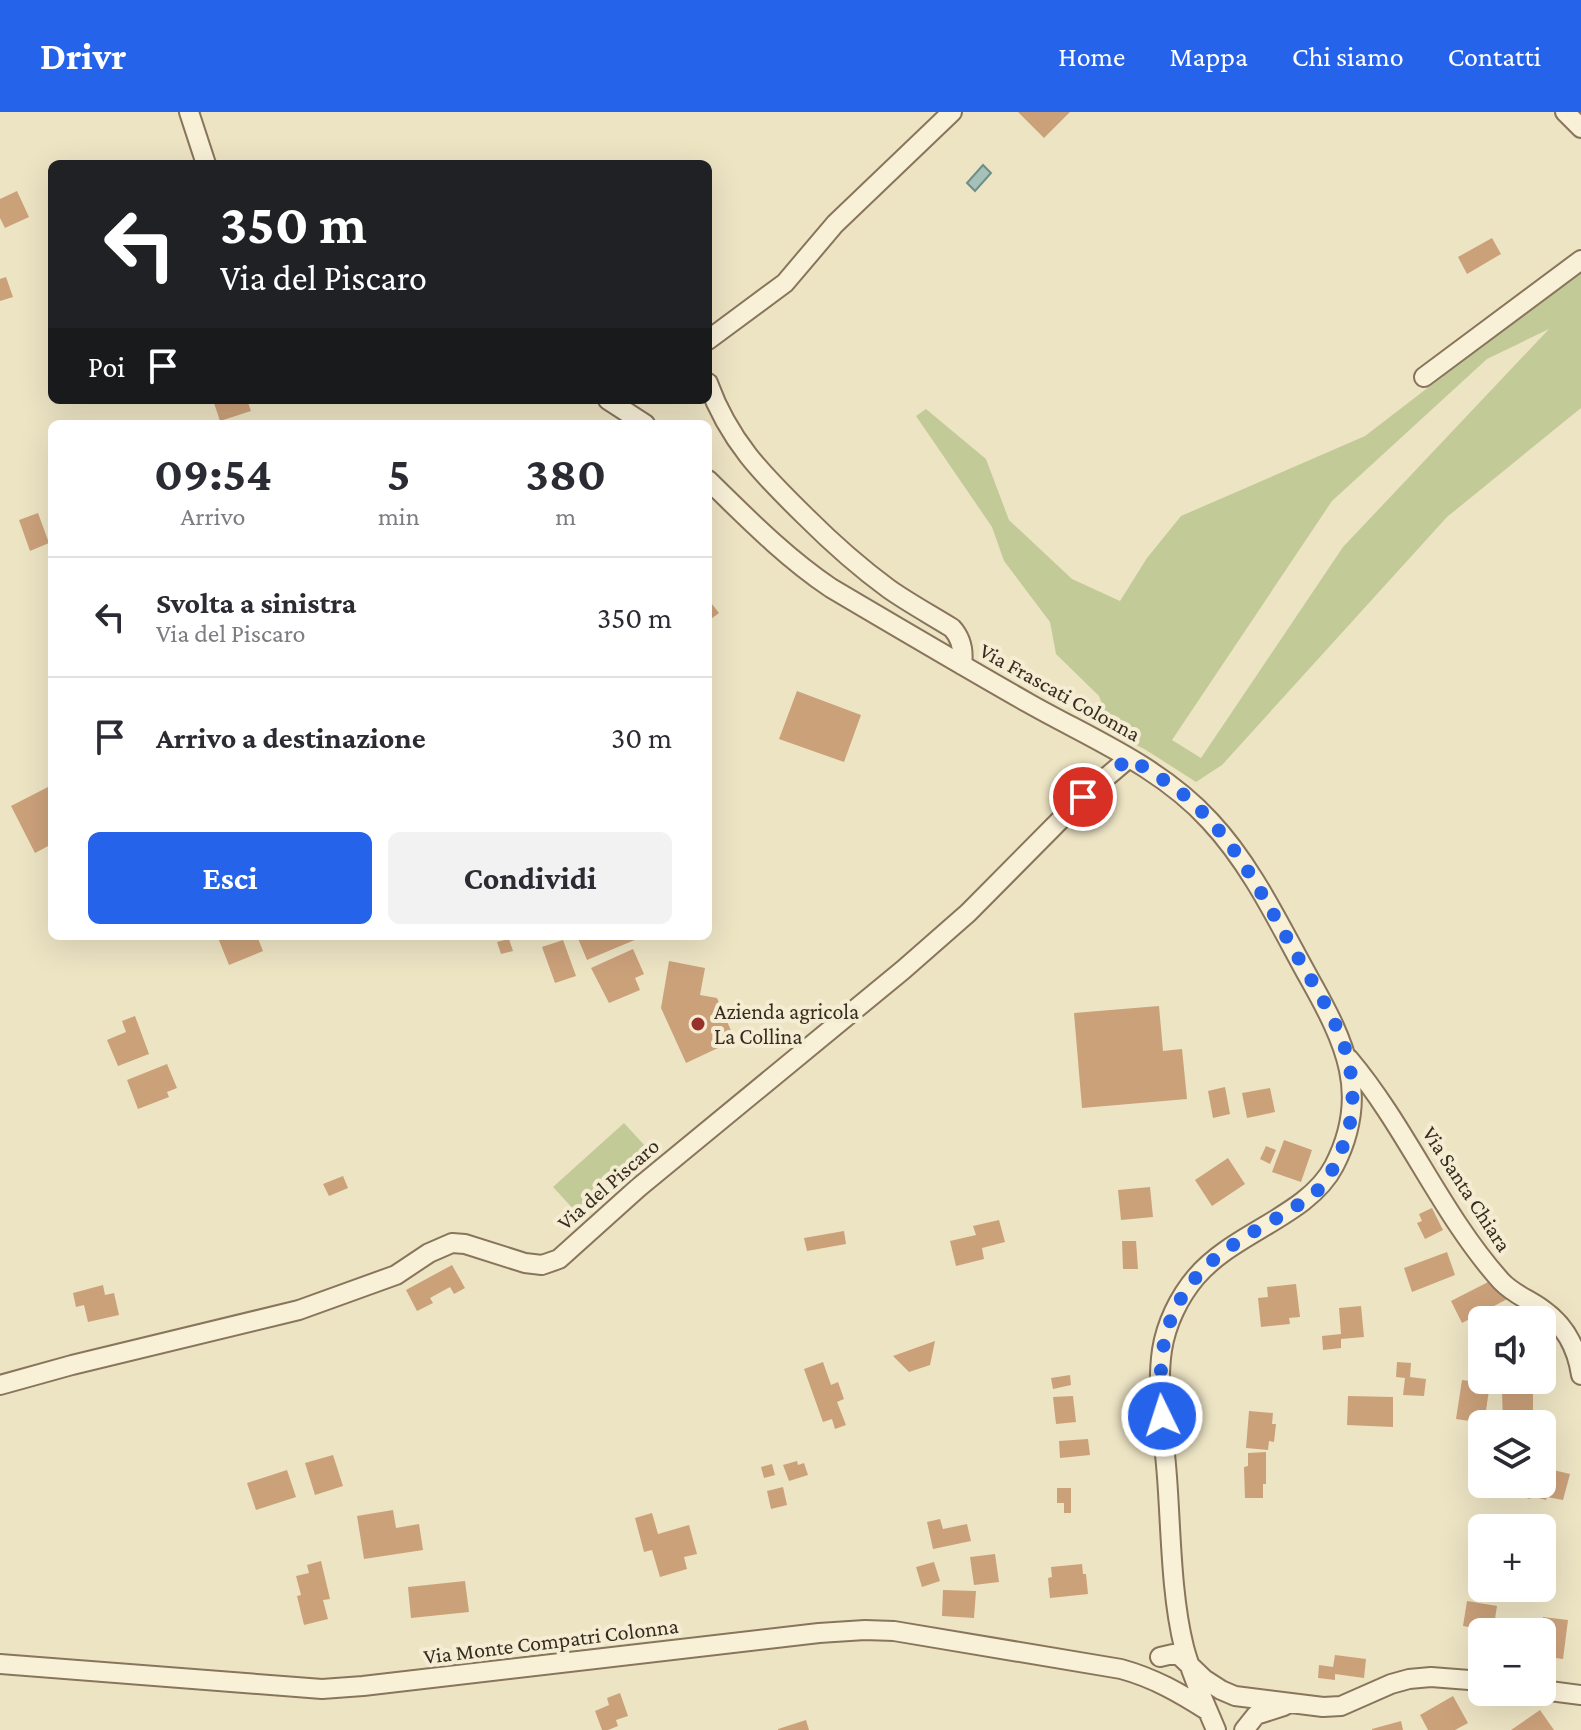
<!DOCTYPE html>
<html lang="it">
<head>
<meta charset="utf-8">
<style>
	body { margin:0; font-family:"Crimson Pro",serif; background:#f2f2f3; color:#2b2b33; height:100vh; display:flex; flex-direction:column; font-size:30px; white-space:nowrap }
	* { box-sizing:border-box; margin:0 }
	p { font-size:26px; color:#7c7c81 }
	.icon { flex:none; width:44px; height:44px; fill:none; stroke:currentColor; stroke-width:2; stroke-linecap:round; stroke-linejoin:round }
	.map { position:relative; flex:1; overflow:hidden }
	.details { position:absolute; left:48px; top:308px; width:664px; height:520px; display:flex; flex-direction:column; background:#fff; border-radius:12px; box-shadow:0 8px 32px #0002 }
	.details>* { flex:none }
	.top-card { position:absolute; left:48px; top:48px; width:664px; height:244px; border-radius:12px; box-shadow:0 8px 32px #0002; background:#202124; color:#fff; overflow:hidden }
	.buttons { position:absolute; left:1468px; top:1194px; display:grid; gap:16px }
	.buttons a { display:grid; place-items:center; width:88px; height:88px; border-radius:12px; background:#fff; box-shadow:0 8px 32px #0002; font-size:40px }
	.pin { position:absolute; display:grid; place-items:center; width:68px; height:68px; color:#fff; margin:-34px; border:4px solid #fff; border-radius:50%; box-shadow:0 2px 8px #0007 }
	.me { position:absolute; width:88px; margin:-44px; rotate:356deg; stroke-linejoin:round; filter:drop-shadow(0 0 6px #0008) }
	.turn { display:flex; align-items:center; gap:28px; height:168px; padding:0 40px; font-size:36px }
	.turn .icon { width:104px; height:104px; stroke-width:2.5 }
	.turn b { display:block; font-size:56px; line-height:68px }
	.then { display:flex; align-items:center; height:76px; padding:0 40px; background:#0003; gap:16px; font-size:30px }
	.eta { display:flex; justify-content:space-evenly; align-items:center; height:136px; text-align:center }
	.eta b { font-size:48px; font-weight:700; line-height:56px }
	.action { display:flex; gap:16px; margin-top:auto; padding:16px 40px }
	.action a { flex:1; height:92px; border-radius:12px; background:#2563eb; color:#fff; font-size:32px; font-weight:700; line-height:92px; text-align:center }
	.action a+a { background:#f2f2f3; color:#2b2b33 }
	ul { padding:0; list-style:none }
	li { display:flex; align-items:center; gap:24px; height:120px; padding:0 40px; border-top:2px solid #e1e1e2 }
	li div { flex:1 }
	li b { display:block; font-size:30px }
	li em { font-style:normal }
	header { display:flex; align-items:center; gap:48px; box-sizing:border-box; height:112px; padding:0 40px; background:#2563eb; color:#fff }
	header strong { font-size:38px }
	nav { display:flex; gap:44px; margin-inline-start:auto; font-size:28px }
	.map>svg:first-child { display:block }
	.green { fill:#c2cb98; fill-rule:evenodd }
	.water { fill:#a6c1ba; stroke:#6d8f88; stroke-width:2 }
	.building { fill:#cba17a }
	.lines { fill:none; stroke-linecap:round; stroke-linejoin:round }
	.minor-casing { stroke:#88755b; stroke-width:22 }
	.minor { stroke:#f8f0d7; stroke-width:18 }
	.route { stroke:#2563eb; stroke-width:14; stroke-dasharray:0 25.2 }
	.poi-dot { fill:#96312c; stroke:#f5edd3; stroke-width:3 }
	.labels { text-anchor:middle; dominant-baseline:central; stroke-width:8; stroke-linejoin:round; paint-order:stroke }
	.street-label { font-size:22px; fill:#382c1e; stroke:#f5edd3 }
	.poi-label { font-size:22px; fill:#382c1e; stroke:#f5edd3; text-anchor:start }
</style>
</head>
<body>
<header>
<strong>Drivr</strong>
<nav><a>Home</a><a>Mappa</a><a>Chi siamo</a><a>Contatti</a></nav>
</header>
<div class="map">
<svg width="1581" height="1618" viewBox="0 0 1581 1618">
	<rect width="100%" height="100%" fill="#ede4c4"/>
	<path class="green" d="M1581,158V296L1447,405L1222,653L1196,670L1146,638L1113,621L1099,584L1056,542L1050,510L1004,449L992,415L916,304L926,297L986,347L1009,408L1072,467L1120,489L1147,446L1181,404L1365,324ZM1549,217L1343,435L1201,646L1172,628L1332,389L1487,247Z
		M624,1011L647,1036L576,1100L553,1075Z"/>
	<path class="water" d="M983,53L991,61L975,79L967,71Z"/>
	<path class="building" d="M1018,0H1070L1044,26Z
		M17,79L29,105L5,116L0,106V87Z
		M1492,126L1501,142L1467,162L1458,145Z
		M6,165L13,185L0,189V167Z
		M213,288H247L251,299L220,309Z
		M38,401L49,431L30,439L19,408Z
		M708,487L719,501L708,509Z
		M797,579L861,603L844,650L779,627Z
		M48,675L52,682V732L35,741L11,694Z
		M223,824H257L263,839L229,853L218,826Z
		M577,824H636L637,827L587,848Z
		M509,827L513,839L501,842L497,830Z
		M563,828L576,864L555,871L542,835Z
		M633,837L644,862L635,866L640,878L609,891L591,856Z
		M669,849L705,856L700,883L717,886L735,928L686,951L661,896Z
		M1159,894L1163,939L1182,937L1187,987L1082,996L1074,901Z
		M135,904L149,942L118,954L107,928L126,920L122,909Z
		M167,952L177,976L167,980L169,985L138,997L127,968Z
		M1225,975L1230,1002L1213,1006L1208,979Z
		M1270,976L1275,1000L1247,1006L1242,981Z
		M1284,1028L1312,1038L1301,1070L1272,1060Z
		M1266,1034L1276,1038L1270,1052L1260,1047Z
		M1228,1046L1245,1072L1212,1094L1195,1068Z
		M343,1064L348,1076L329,1084L323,1072Z
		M1150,1075L1153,1105L1121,1108L1118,1078Z
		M1432,1096L1443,1118L1425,1127L1417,1111L1422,1109L1419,1102Z
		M999,1108L1005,1130L982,1136L984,1147L956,1154L950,1129L976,1123L973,1114Z
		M844,1119L846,1132L807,1139L804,1126Z
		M1122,1129H1136L1138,1157H1123Z
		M1447,1140L1455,1163L1412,1180L1404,1156Z
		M452,1153L465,1176L454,1182L450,1175L430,1186L433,1191L417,1199L406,1178Z
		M1492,1168L1511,1185L1462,1211L1451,1189Z
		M1296,1172L1300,1205L1289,1206L1290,1212L1261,1215L1258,1186L1268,1185L1267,1175Z
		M103,1173L105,1183L114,1181L119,1203L88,1210L84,1193L76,1195L73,1181Z
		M1361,1194L1364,1225L1341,1227V1236L1323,1238L1322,1224L1341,1222L1339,1196Z
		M935,1229L930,1253L909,1260L893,1244Z
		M823,1250L831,1273L838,1270L844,1287L837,1290L846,1313L835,1317L832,1307L823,1310L804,1257Z
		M1397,1250L1411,1251L1410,1265L1426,1267L1424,1284L1403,1283L1405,1266L1396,1265Z
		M1070,1263L1071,1273L1053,1277L1051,1266Z
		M1462,1268L1490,1272L1484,1311L1456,1307Z
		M1502,1279H1533V1312H1503Z
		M1073,1284L1076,1310L1056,1312L1053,1285Z
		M1348,1284L1393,1285V1315L1347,1313Z
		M1249,1299L1273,1301L1272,1312H1276L1274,1330L1269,1329L1268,1338L1246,1336Z
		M1088,1327L1090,1343L1060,1346L1059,1329Z
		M1266,1340V1372H1263V1386H1245L1244,1355L1248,1354V1341Z
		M333,1343L343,1374L315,1383L305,1351Z
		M797,1349L798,1353L804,1351L808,1363L789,1369L783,1353Z
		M772,1352L775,1363L764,1366L761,1355Z
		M1549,1357L1570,1362L1563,1388L1547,1385L1546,1388L1531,1384L1530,1387L1512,1382L1514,1372H1542V1358L1549,1359Z
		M287,1358L296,1385L256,1398L247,1371Z
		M783,1375L787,1393L771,1397L767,1379Z
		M1057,1376H1071V1401H1064V1391H1057Z
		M393,1398L396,1416L419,1412L423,1438L364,1447L357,1404Z
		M652,1401L658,1422L689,1413L697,1442L684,1445L687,1457L660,1465L652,1438L644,1440L635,1406Z
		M940,1407L943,1417L967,1412L971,1429L933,1437L927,1410Z
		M1542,1414L1553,1416L1550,1445L1542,1444Z
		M995,1442L999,1470L974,1473L970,1445Z
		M321,1449L330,1487L323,1488L328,1507L304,1513L297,1484L301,1483L296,1464L309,1461L307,1453Z
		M934,1450L940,1469L922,1475L916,1455Z
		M1082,1452L1083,1462H1086L1088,1482L1050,1486L1048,1466L1052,1465L1051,1455Z
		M465,1469L469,1500L411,1506L408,1475Z
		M943,1478L976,1479L974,1506L942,1504Z
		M1467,1489L1497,1494L1493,1519L1463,1514Z
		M1543,1505L1568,1508L1563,1547L1542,1544V1520H1526L1528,1506L1543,1508Z
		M1335,1543L1366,1547L1364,1566L1335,1562V1568L1318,1566L1319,1553L1333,1555Z
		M620,1581L628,1604L616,1608L618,1614L608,1618H602L595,1599L609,1593L607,1586Z
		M1453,1584L1468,1611L1455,1618H1428L1420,1603Z
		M1540,1598L1554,1618H1511Z
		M806,1608L809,1618H778V1617Z
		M1401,1609L1403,1618H1372V1617Z"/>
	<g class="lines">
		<defs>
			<path id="minor" d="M189,0L206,52
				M1565,0L1581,16
				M708,228L785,171L835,112L952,0
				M1424,265L1581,148
				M708,271C729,329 762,362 805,404C831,430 859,455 889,477C909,491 931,503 952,516C962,527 964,539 962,553
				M608,288L645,312
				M708,368C747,406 785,445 831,476C897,515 963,554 1030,592C1092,627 1161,655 1210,709C1252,754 1279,812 1309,866C1345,930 1371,983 1334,1054C1308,1104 1234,1120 1196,1165C1179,1185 1166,1212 1162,1238C1156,1279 1164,1323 1167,1365C1171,1418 1171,1483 1184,1535C1191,1563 1205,1591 1216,1618
				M1349,947C1407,1016 1441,1102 1501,1169C1513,1182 1528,1187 1542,1197C1565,1213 1577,1236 1581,1263
				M0,1273L72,1253L299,1198L396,1163L429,1141L452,1131L465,1132L525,1151L542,1153L559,1147L638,1076L903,858L968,801L1083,685L1129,646
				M1160,1545L1173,1542L1180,1544L1204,1567L1221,1578L1235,1584L1323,1595L1341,1594L1391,1572L1409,1567L1431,1565L1482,1569
				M0,1552L322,1577L363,1574L819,1521L865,1518L894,1519L1121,1557C1154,1566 1180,1581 1208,1599
				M1542,1578L1581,1583
				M1244,1618L1256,1603L1284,1594"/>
		</defs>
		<use href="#minor" class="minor-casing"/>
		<use href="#minor" class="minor"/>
	</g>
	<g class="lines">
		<path class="route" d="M1083,685L1129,646C1148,658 1167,669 1184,683C1233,724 1261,781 1292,835C1311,869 1336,905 1347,943C1354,971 1355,999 1346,1026C1340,1042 1334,1057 1325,1070C1314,1085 1297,1093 1282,1103C1248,1123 1210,1143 1187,1177C1159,1218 1159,1256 1162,1304"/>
	</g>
	<circle class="poi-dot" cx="698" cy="912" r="8"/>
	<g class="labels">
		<g class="street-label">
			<text transform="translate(1060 580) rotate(29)">Via Frascati Colonna</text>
			<text transform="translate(608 1072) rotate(-41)">Via del Piscaro</text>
			<text transform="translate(1467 1077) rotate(57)">Via Santa Chiara</text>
			<text transform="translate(551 1529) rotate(-7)">Via Monte Compatri Colonna</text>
		</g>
		<g class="poi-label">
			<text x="714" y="899">Azienda agricola<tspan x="714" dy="25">La Collina</tspan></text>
		</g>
	</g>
</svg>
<div class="buttons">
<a><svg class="icon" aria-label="sound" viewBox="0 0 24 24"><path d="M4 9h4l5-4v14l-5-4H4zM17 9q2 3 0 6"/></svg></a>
<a><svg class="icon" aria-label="layers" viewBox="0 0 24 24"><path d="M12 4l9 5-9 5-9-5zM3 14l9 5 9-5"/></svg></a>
<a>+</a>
<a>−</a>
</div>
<div class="pin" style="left:1083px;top:685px;background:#d93025"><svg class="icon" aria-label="arrive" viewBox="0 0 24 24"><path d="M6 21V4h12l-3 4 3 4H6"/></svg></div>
<svg class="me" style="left:1162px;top:1304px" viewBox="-20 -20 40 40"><circle r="17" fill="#2563eb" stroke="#fff" stroke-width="3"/><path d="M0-11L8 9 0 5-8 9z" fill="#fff"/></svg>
<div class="top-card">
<div class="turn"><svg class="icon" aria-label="left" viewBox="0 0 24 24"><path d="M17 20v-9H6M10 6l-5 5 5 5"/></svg><div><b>350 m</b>Via del Piscaro</div></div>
<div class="then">Poi<svg class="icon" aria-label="arrive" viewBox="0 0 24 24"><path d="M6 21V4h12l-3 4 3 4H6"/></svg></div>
</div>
<section class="details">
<div class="eta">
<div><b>09:54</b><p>Arrivo</p></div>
<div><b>5</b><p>min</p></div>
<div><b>380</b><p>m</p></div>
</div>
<ul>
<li><svg class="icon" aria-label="left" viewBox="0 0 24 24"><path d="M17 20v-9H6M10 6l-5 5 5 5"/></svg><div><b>Svolta a sinistra</b><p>Via del Piscaro</p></div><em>350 m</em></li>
<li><svg class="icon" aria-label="arrive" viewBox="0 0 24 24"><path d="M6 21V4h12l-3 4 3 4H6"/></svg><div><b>Arrivo a destinazione</b></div><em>30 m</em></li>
</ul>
<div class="action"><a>Esci</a><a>Condividi</a></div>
</section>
</div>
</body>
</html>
